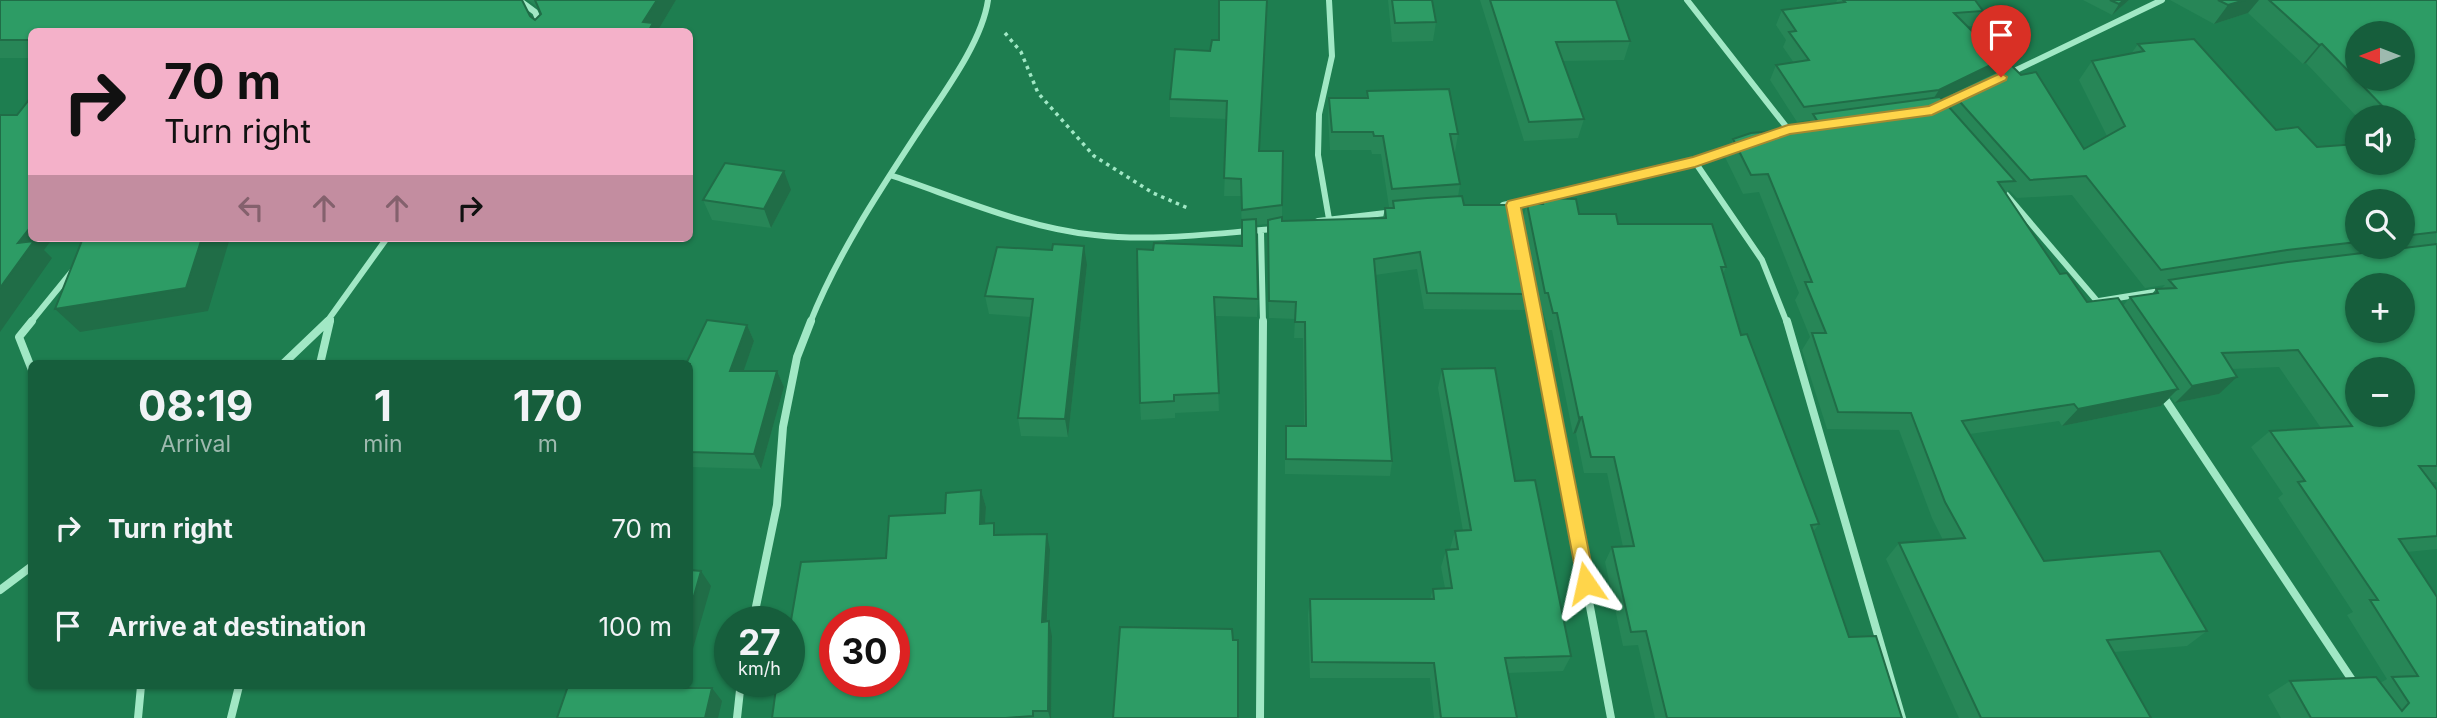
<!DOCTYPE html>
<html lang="en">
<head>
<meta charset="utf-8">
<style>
	body { margin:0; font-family:Inter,sans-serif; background:#236747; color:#f1f3f6; height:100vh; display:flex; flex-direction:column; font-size:26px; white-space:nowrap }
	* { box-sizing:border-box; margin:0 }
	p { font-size:23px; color:#9ebaaf }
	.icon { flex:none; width:38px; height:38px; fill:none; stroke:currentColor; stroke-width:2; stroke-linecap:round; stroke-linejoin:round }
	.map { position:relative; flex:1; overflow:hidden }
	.details { position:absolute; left:28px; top:360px; width:665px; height:329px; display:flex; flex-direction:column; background:#165e3c; border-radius:10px; box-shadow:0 2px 5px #0004 }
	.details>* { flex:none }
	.top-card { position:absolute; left:28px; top:28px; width:665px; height:214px; border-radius:10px; box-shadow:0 2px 5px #0004; background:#f4b1c9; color:#111; overflow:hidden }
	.needle { width:46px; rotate:270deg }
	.controls { position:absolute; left:2345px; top:21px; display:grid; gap:14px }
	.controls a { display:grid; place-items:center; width:70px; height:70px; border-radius:50%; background:#165e3c; box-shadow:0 2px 5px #0004; font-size:35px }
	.speed { position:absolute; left:714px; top:606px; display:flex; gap:14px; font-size:35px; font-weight:700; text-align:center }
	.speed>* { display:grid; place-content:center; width:91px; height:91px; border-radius:50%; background:#165e3c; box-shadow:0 2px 5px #0004; line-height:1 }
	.speed small { font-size:18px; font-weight:400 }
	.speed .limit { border:10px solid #d22; background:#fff; color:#111 }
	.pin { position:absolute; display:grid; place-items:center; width:60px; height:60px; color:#fff; margin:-72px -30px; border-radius:50% 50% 50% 0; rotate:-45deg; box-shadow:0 0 7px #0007 }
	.pin .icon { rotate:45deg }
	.me { position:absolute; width:77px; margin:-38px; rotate:349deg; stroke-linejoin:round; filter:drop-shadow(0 0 5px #0008) }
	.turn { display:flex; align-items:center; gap:24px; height:147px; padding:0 21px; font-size:32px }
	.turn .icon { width:91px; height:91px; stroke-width:2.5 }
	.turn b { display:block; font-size:49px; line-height:60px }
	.lanes { display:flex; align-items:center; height:66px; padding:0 21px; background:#0003; justify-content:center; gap:35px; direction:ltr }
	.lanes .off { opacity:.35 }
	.eta { display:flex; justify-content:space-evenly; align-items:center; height:119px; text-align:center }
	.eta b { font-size:42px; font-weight:700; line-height:49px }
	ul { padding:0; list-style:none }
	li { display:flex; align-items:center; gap:21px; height:98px; padding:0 21px }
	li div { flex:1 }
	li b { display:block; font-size:26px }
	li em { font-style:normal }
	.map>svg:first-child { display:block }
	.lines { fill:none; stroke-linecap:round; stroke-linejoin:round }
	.path { stroke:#a1e8c5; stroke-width:3.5; stroke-dasharray:3.5 4.5; stroke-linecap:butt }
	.street-far1 { stroke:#a1e8c5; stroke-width:6 }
	.street { stroke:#a1e8c5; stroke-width:8 }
	.wall { fill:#278657; fill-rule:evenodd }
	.shaded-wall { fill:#206d47 }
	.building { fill:#2d9c65; stroke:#206d47; stroke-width:2; fill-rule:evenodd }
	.route { fill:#ffd54a; stroke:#a68a30; stroke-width:2 }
</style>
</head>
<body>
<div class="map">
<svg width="2437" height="718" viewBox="0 0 2437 718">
	<rect width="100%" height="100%" fill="#1e7e50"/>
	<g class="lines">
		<path class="path" d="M1005,33L1021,52L1038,93L1094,156L1153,193L1190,209"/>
		<path class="street-far1" d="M519,0L535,12L544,32
			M1329,0L1332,56L1319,114L1318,155L1329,219
			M1687,0L1788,129
			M2008,74L2162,0
			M1780,132L1813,126
			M1695,162L1762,260L1787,323
			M890,175C956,197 1025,228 1095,235C1154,242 1216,233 1276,229
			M2004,192L2103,308
			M1503,205L1695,162L1736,148
			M1318,221L1394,212
			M1261,232L1263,323
			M1530,289L1536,323
			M2099,301L2160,291
			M30,323L74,269
			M326,323L387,238
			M330,323L331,319
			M810,323C837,255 878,193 918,132C942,95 982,43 988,0"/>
		<path class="street" d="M32,321L19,337L32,370
			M1536,321L1611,718
			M1787,321L1902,718
			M283,364L328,321
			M320,364L330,321
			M2161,393L2356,686
			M0,590L32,566
			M753,621L777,505L783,427L797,357L811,321
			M138,718L141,686
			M231,718L239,686
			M737,718L741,681
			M1260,718L1263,321"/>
	</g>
	<path class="wall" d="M0,0L531,17L535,20L541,14L538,8L528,0H676L657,32H32V58H0Z
		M1388,0H1432L1436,22L1433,41L1392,42Z
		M1480,0H1616L1630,41L1624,60L1563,61L1584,119L1578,138L1524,141Z
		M1837,0H1975L1983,11L1975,26H1967L2001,60L1992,74L2084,149L2107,136L2079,80L2092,61L2131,54L2138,44L2276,130L2317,147L2403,163V117H2357L2306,63L2303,64L2248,13L2214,24L2170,0H2437V482H2431L2437,490V549L2407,552L2437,718H2281L2268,695L2290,681L2380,683L2387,679L2347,615L2353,612L2278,498L2283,494L2251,447L2270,431L2321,428L2279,367L2232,369L2219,394L2175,403L2171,397L2161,406L2062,426L2059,421L1970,434L2044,561L2207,631L2187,646L2114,652L2151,718H1959L1886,559L1899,543L1943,540L1932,518L1899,430L1827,429L1802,350L1810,337L1795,300L1799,293L1759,192L1743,194L1725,157L1733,139L1806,128L1810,120L1797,122L1770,80L1776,65L1794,63L1783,47L1786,40L1776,25L1782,10L1836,3ZM1951,94L1946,104L1942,99ZM2009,190L2017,198L2072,195L2145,288L2165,285L2161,289H2156L2152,294L2130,297L2123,306L2087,302L2060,274L2006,194ZM2357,201H2403V247H2357Z
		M2083,0H2129L2112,15Z
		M1210,51L1260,151L1282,205V221L1383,218L1385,208H1392V207H1389L1381,154H1372L1371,150H1330L1328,116L1329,98H1366L1367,91L1458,134L1455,152H1454L1460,184L1458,197L1533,294L1528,310L1424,309L1417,269L1375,275L1392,461L1390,476L1285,474V441L1286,426H1304L1303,338H1294L1295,319L1269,318L1267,224L1256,225L1258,299L1257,317L1215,316L1219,411L1175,413V418L1141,420L1140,403L1153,250L1242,246L1241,196H1224L1227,119L1170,117V99Z
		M791,190L771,228L712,220L703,200Z
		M1541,198L1579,214L1618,224L1726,267L1723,274L1741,335L1819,524L1813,532L1849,637L1902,718H1655L1638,645L1623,646L1605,562L1612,547H1623L1607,473H1584L1576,433L1573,434L1552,330H1548L1543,311H1539L1522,221L1527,204H1540Z
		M1087,265L1068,437L1021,436L1018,418L1031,317L989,314L985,296Z
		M747,325L754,341L743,371H777L784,387L761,469L690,467V364Z
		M1442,369L1515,481L1571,656L1563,671L1508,673L1517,718H1434L1430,678H1310L1308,615L1310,599H1430L1433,589L1445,588L1441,567L1446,550L1450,549L1455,531H1463L1438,388Z
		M981,490L986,507L985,524L997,535L1050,550L1047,622L1052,636L1051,718H772L945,513Z"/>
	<path class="shaded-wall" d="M657,0H676L657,32H647L643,22Z
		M2124,0H2129L2112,15L2119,4Z
		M2245,0H2259L2248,13L2214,24L2228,5Z
		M2322,44L2306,63L2303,64L2319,45Z
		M2001,60L1992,75L1930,104L1939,90Z
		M784,171L791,190L771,228L764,209Z
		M32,225V238H53L44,250L52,258L0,332V288L18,243Z
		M202,238H230L208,311L80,332L55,309Z
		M1084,246L1087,265L1068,437L1065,419Z
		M747,325L754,341L738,387L730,371Z
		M777,371L784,387L761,469L754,454Z
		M2237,377L2219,394L2175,403L2192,386Z
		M2178,389L2161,406L2062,426L2078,409Z
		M1582,417L1576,433L1573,434L1579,418Z
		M981,490L986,507L984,540L980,524Z
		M1047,534L1050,550L1046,637L1042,622Z
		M701,571L711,586L690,659V610Z
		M1049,621L1052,636L1051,718H1050L1048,711Z
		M690,667L693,672L690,685Z
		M712,688L722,701L718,718H705Z"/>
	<path class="building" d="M0,0H522L530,16L535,20L541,14L535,0H657L643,22L653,23L648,32H32V40H0Z
		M1219,0H1267L1259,151H1283L1282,205L1242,210L1241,179L1224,178L1227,101L1170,99L1175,49L1210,51L1212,40H1219Z
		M1392,0H1432L1436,22L1395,23Z
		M1490,0H1616L1630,41L1556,42L1584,119L1529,122Z
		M1843,0H1975L1983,11L1954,13L2001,60L1939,90L1804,107L1776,65L1809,60L1789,32L1796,31L1782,10L1845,2Z
		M2110,0H2124L2119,4Z
		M2218,0H2245L2228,5Z
		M2269,0H2437V232L2403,236V201H2357V242L2287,250L2161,270L2086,176L2030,180L1952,93L2011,65L2021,75L2036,72L2084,149L2125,126L2092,61L2144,51L2138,44L2194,39L2276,130L2298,127L2317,147L2357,144V163H2403V140L2414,139L2403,128V117H2393L2322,44L2319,45ZM2357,33H2403V79H2357Z
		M1449,89L1458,134H1450L1460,184L1392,189L1383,136H1374L1373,132H1332L1329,98H1368L1367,91Z
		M32,96V225L18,243L34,241L0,288V115H17Z
		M1940,97L2015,181L1998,182L2060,274L2067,273L2087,302L2118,298L2178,389L2078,409L2074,404L1962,421L2044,561L2160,551L2207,631L2107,640L2151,718H1981L1899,543L1965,538L1945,502L1911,413L1838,412L1812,333H1826L1805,282H1812L1768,174L1751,175L1733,139L1751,133L1821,127L1813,114Z
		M725,163L784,171L764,209L703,200Z
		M1462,196L1464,205H1515L1533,294L1427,293L1420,252L1374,259L1392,461L1286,459V426H1306L1305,322H1295L1296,302L1269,301L1268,220L1282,217V221L1386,218L1385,208H1394L1393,201L1427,198Z
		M1541,198L1576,199L1579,214H1616L1618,224H1712L1726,267H1721L1741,335L1747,334L1819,524L1811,525L1849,637L1876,636L1902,718H1667L1646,631L1631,632L1612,547L1634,546L1614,457H1591L1582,417L1579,418L1557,313H1553L1548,293H1545L1527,204H1543Z
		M1256,219L1258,299L1214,297L1219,393L1174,395V401L1140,403L1137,249L1153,250L1154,243L1242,246V220Z
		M83,238H202L186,288L55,309Z
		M1053,244L1084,246L1065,419L1018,418L1033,299L985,296L997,247L1052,250Z
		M2437,244V466H2419L2437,490V536L2399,539L2437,597V718H2311L2290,681L2376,677L2402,711L2409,703L2392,677L2418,676L2370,600H2378L2298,482L2305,481L2270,431L2352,426L2298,350L2222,353L2237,377L2192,386L2130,297L2158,293L2156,289L2176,288L2169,280L2288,262ZM2357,285H2403V331H2357ZM2357,369H2403V415H2357Z
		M707,320L747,325L730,371H777L754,454L690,452V364H686Z
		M1495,368L1515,481L1535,480L1571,656L1505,658L1517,718H1441L1434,663L1312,662L1310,599H1434L1433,589L1452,588L1446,550L1458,549L1455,531L1471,530L1442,369Z
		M981,490L980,524L994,523V535L1047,534L1042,622L1049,621L1048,711H1033V716L1006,718H772L777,681H789V632L801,562L886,558L889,516L945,513L946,493ZM835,621H894V681H835Z
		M690,570L701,571L690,610Z
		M1120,627L1232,629L1233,640H1238V718H1113Z
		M568,686H675L674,688H712L705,718H557Z"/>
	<path class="route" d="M2001,73L2007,77L2006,80L1932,115L1790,134L1695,167L1521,208L1595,583L1592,589L1586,591L1579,589L1506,205L1508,201L1693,157L1788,125L1929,106Z"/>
</svg>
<div class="controls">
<a><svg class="needle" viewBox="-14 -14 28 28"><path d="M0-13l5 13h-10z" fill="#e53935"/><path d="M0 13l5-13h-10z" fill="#9ebaaf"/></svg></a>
<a><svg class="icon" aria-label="sound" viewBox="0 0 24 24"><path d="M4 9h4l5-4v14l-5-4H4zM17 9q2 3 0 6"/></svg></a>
<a><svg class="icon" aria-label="search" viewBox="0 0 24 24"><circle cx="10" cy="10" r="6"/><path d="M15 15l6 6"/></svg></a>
<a>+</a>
<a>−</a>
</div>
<div class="speed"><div>27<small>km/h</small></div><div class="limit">30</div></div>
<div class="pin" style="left:2001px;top:77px;background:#d93025"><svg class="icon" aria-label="arrive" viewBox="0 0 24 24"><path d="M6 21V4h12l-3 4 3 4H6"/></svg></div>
<svg class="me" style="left:1586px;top:583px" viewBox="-20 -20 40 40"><path d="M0-17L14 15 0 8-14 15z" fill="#ffd54a" stroke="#fff" stroke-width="4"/></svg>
<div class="top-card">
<div class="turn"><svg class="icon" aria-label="right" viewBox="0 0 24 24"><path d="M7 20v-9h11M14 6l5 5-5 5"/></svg><div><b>70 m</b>Turn right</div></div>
<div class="lanes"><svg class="icon off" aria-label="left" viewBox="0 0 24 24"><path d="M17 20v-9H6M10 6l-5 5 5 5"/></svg><svg class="icon off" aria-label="ahead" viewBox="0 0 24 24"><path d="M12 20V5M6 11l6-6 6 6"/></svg><svg class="icon off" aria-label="ahead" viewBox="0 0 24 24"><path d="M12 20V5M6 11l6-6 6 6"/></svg><svg class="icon" aria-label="right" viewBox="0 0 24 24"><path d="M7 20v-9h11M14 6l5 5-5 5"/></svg></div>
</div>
<section class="details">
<div class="eta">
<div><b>08:19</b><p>Arrival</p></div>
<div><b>1</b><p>min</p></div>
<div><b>170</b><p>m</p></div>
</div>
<ul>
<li><svg class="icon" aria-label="right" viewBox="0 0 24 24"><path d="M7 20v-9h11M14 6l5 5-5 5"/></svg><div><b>Turn right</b></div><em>70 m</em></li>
<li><svg class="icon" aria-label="arrive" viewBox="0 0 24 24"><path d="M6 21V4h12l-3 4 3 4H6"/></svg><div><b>Arrive at destination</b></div><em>100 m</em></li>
</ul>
</section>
</div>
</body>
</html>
